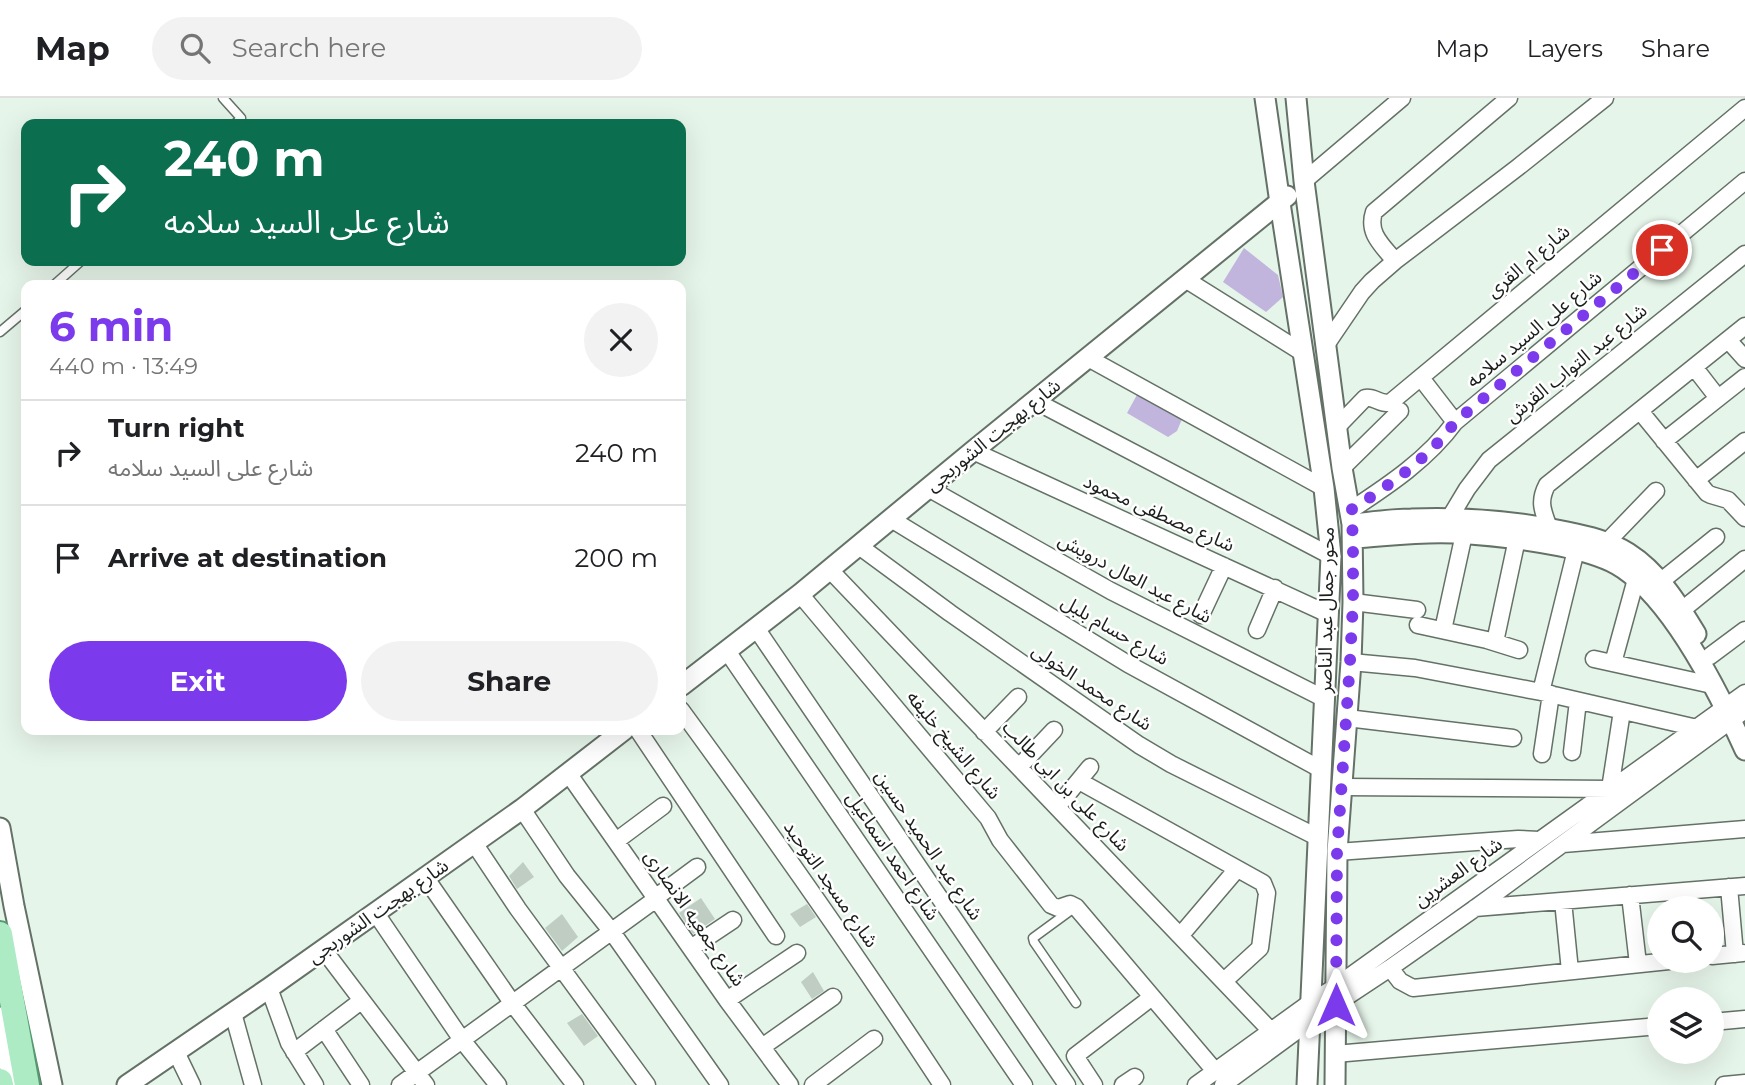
<!DOCTYPE html>
<html lang="en">
<head>
<meta charset="utf-8">
<style>
	body { margin:0; font-family:Montserrat,"Noto Sans Arabic",sans-serif; background:#f2f2f2; color:#202124; height:100vh; display:flex; flex-direction:column; font-size:26px; white-space:nowrap }
	* { box-sizing:border-box; margin:0 }
	p { font-size:23px; color:#757577 }
	.icon { flex:none; width:38px; height:38px; fill:none; stroke:currentColor; stroke-width:2; stroke-linecap:round; stroke-linejoin:round }
	.map { position:relative; flex:1; overflow:hidden }
	.side { position:absolute; left:21px; top:182px; width:665px; height:455px; display:flex; flex-direction:column; background:#fff; border-radius:14px; box-shadow:0 7px 28px #0002 }
	.side>* { flex:none }
	.guide { position:absolute; left:21px; top:21px; width:665px; height:147px; border-radius:14px; box-shadow:0 7px 28px #0002; background:#0b6e4f; color:#fff; overflow:hidden }
	.tools { position:absolute; left:1647px; top:798px; display:grid; gap:14px }
	.tools a { display:grid; place-items:center; width:77px; height:77px; border-radius:50%; background:#fff; box-shadow:0 7px 28px #0002; font-size:35px }
	.pin { position:absolute; display:grid; place-items:center; width:60px; height:60px; color:#fff; margin:-30px; border:4px solid #fff; border-radius:50%; box-shadow:0 2px 7px #0007 }
	.me { position:absolute; width:77px; margin:-38px; rotate:0deg; stroke-linejoin:round; filter:drop-shadow(0 0 5px #0008) }
	.turn { display:flex; align-items:center; gap:24px; height:147px; padding:0 28px; font-size:32px }
	.turn .icon { width:91px; height:91px; stroke-width:2.5 }
	.turn b { display:block; font-size:49px; line-height:60px }
	.round { display:grid; place-items:center; flex:none; width:74px; height:74px; border-radius:37px; background:#f2f2f2 }
	.headline { display:flex; align-items:center; justify-content:space-between; height:119px; padding:0 28px }
	h1 { font-size:42px; font-weight:700; line-height:52px; color:#7c3aed }
	.action { display:flex; gap:14px; margin-top:auto; padding:14px 28px }
	.action a { flex:1; height:80px; border-radius:42px; background:#7c3aed; color:#fff; font-size:28px; font-weight:700; line-height:80px; text-align:center }
	.action a+a { background:#f2f2f2; color:#202124 }
	ul { padding:0; list-style:none }
	li { display:flex; align-items:center; gap:21px; height:105px; padding:0 28px; border-top:2px solid #e0e0e0 }
	li div { flex:1 }
	li b { display:block; font-size:26px }
	li em { font-style:normal }
	header { display:flex; align-items:center; gap:42px; box-sizing:border-box; height:98px; padding:0 35px; background:#fff; border-bottom:2px solid #e0e0e0 }
	header strong { font-size:33px }
	nav { display:flex; gap:38px; margin-inline-start:auto; font-size:24px }
	.search { width:490px; height:63px; background:#f2f2f2; display:flex; align-items:center; gap:18px; box-sizing:border-box; padding:0 24px; border-radius:38px; color:#757577; font-size:26px }
	.map>svg:first-child { display:block }
	.green { fill:#c1b5de }
	.building { fill:#bfcdc3 }
	.lines { fill:none; stroke-linecap:round; stroke-linejoin:round }
	.service-casing { stroke:#647167; stroke-width:11 }
	.minor-casing { stroke:#647167; stroke-width:19 }
	.tertiary-casing { stroke:#647167; stroke-width:23 }
	.primary-casing { stroke:#549a6f; stroke-width:28 }
	.service { stroke:#fff; stroke-width:8 }
	.minor { stroke:#fff; stroke-width:16 }
	.tertiary { stroke:#fff; stroke-width:19 }
	.primary { stroke:#acebc4; stroke-width:24 }
	.route { stroke:#7c3aed; stroke-width:12; stroke-dasharray:0 21.6 }
	.labels { text-anchor:middle; dominant-baseline:central; stroke-width:5; stroke-linejoin:round; paint-order:stroke }
	.street-label { font-size:19px; fill:#1a1f1b; stroke:#fff }
</style>
</head>
<body>
<header>
<strong>Map</strong>
<div class="search"><svg class="icon" aria-label="search" viewBox="0 0 24 24"><circle cx="10" cy="10" r="6"/><path d="M15 15l6 6"/></svg>Search here</div>
<nav><a>Map</a><a>Layers</a><a>Share</a></nav>
</header>
<div class="map">
<svg width="1745" height="987" viewBox="0 0 1745 987">
	<rect width="100%" height="100%" fill="#e6f5ea"/>
	<path class="green" d="M1244,150L1278,177L1283,199L1266,214L1223,184Z
		M1138,295L1185,314L1177,333L1168,339L1127,315Z"/>
	<path class="building" d="M523,764L534,779L517,791L509,778Z
		M701,800L715,821L693,836L679,815Z
		M807,806L816,819L800,829L790,816Z
		M562,816L578,839L562,853L545,830Z
		M813,874L824,893L812,901L801,884Z
		M582,916L598,938L584,948L567,925Z"/>
	<g class="lines">
		<defs>
			<path id="service" d="M223,0L241,20L235,26
				M54,187L81,163
				M0,234L26,212
				M1074,810L1033,840L1034,844L1076,905"/>
			<path id="minor" d="M1304,83L1402,0
				M1395,163C1382,147 1367,135 1374,114L1509,0
				M1185,181L1303,255
				M1728,242L1745,261
				M1326,247L1362,194L1372,183L1395,163L1517,70L1605,0
				M1088,260L1324,390
				M1694,269L1718,300
				M1421,280L1455,324
				M1035,303L1331,458
				M1640,313L1707,395L1711,397L1728,402L1745,420
				M1337,329L1365,300C1375,298 1381,308 1391,304L1745,10
				M1664,343L1745,279
				M973,353L1328,516
				M1342,370L1400,313
				M1696,382L1745,343
				M928,390L1111,493L1325,601
				M1351,412C1389,387 1428,361 1455,324L1745,83
				M891,421L1128,566L1322,672
				M1449,421L1467,391L1489,362L1745,156
				M1549,430C1543,413 1538,404 1547,387L1745,228
				M1607,444L1656,393
				M859,448L950,515L1139,647L1171,666L1317,739
				M830,472L1271,933
				M1660,484L1716,439
				M800,496L988,720L1000,742L1051,807L1058,810L1070,806L1076,809L1215,973
				M1353,504L1417,512
				M1682,512L1745,461
				M1201,517L1224,468
				M1418,527L1487,542L1519,552
				M756,530L1067,987
				M1257,532L1275,490
				M1443,532L1464,436
				M1495,544L1517,441
				M727,553L1024,987
				M1710,558L1745,532
				M1594,561L1712,587
				M1351,564L1415,570L1541,594L1697,630
				M1613,565L1636,481
				M1541,594L1576,452
				M681,612C771,735 859,860 942,987
				M1347,620L1513,640
				M638,632L776,838
				M984,634L1018,599
				M1572,654L1578,603
				M1542,656L1551,596
				M1019,669L1054,632
				M568,675L727,902L790,987
				M1079,683L1263,785L1267,795L1260,850L1224,883
				M1342,689L1610,691L1622,613
				M1057,709L1090,669
				M522,711L567,778L612,834L720,987
				M616,743L663,708
				M474,745L518,811L647,987
				M1563,746L1745,731
				M1337,754L1518,741L1539,742
				M425,779L513,906L575,987
				M1729,789L1735,856
				M1630,797L1638,866
				M655,800L697,769
				M1563,803L1570,873
				M1475,810L1745,788
				M375,814L462,942L498,987
				M1180,838L1237,771
				M691,850L733,822
				M323,851L426,987
				M1712,858L1743,855
				M1390,870L1400,883L1413,890L1669,863
				M269,890L289,945L315,987
				M727,902L797,855
				M233,915L253,987
				M1712,924L1745,921
				M324,931L361,987
				M762,949L833,899
				M176,954L192,987
				M294,954L361,903
				M1335,956L1659,928
				M400,987L656,801
				M813,987L874,941
				M1094,987L1075,958L1152,899
				M1123,987L1135,979
				M1196,987L1311,904L1335,889L1745,595
				M1223,987L1310,923L1390,870L1474,811L1745,612
				M1724,987L1745,985"/>
			<path id="tertiary" d="M1265,0L1280,105L1324,390L1331,458L1307,987
				M1296,0L1304,83L1342,370L1352,426L1353,504L1351,564L1337,754L1335,987
				M1352,426C1372,424 1392,421 1411,421C1463,419 1516,423 1567,434C1587,438 1609,443 1628,455C1658,474 1678,506 1696,536
				M1353,440C1386,438 1421,433 1454,435C1490,437 1525,441 1560,448C1579,452 1599,457 1616,466C1671,497 1719,595 1745,652
				M681,588L800,496L973,353L1287,98
				M0,730L14,808L52,987
				M0,919L13,987
				M127,987L269,890L522,711L624,632"/>
			<path id="primary" d="M0,836L27,987
				M0,983L1,987"/>
		</defs>
		<use href="#service" class="service-casing"/>
		<use href="#minor" class="minor-casing"/>
		<use href="#tertiary" class="tertiary-casing"/>
		<use href="#primary" class="primary-casing"/>
		<use href="#service" class="service"/>
		<use href="#minor" class="minor"/>
		<use href="#tertiary" class="tertiary"/>
		<use href="#primary" class="primary"/>
	</g>
	<g class="lines">
		<path class="route" d="M1336,907L1337,754L1350,564L1353,504V440L1351,412C1389,387 1428,361 1455,324L1662,152"/>
	</g>
	<g class="labels">
		<g class="street-label">
			<text transform="translate(1528 163) rotate(-40)">شارع ام القرى</text>
			<text transform="translate(1534 231) rotate(-40)">شارع على السيد سلامه</text>
			<text transform="translate(1576 265) rotate(-39)">شارع عبد التواب القرش</text>
			<text transform="translate(993 337) rotate(-39)">شارع بهجت الشوربجى</text>
			<text transform="translate(1159 415) rotate(24)">شارع مصطفى محمود</text>
			<text transform="translate(1135 480) rotate(28)">شارع عبد العال درويش</text>
			<text transform="translate(1326 512) rotate(-89)">محور جمال عبد الناصر</text>
			<text transform="translate(1115 532) rotate(30)">شارع حسام بلبل</text>
			<text transform="translate(1092 589) rotate(34)">شارع محمد الخولى</text>
			<text transform="translate(954 647) rotate(50)">شارع الشيخ خليفه</text>
			<text transform="translate(1066 688) rotate(46)">شارع على بن ابى طالب</text>
			<text transform="translate(929 747) rotate(56)">شارع عبد الحميد حسين</text>
			<text transform="translate(893 758) rotate(56)">شارع احمد اسماعيل</text>
			<text transform="translate(1458 774) rotate(-36)">شارع العشرين</text>
			<text transform="translate(831 786) rotate(55)">شارع مسجد التوحيد</text>
			<text transform="translate(378 813) rotate(-35)">شارع بهجت الشوربجى</text>
			<text transform="translate(695 820) rotate(55)">شارع جمعيه الانصارى</text>
		</g>
	</g>
</svg>
<div class="tools">
<a><svg class="icon" aria-label="search" viewBox="0 0 24 24"><circle cx="10" cy="10" r="6"/><path d="M15 15l6 6"/></svg></a>
<a><svg class="icon" aria-label="layers" viewBox="0 0 24 24"><path d="M12 4l9 5-9 5-9-5zM3 14l9 5 9-5"/></svg></a>
</div>
<div class="pin" style="left:1662px;top:152px;background:#d93025"><svg class="icon" aria-label="arrive" viewBox="0 0 24 24"><path d="M6 21V4h12l-3 4 3 4H6"/></svg></div>
<svg class="me" style="left:1336px;top:907px" viewBox="-20 -20 40 40"><path d="M0-17L14 15 0 8-14 15z" fill="#7c3aed" stroke="#fff" stroke-width="4"/></svg>
<div class="guide">
<div class="turn"><svg class="icon" aria-label="right" viewBox="0 0 24 24"><path d="M7 20v-9h11M14 6l5 5-5 5"/></svg><div><b>240 m</b>شارع على السيد سلامه</div></div>
</div>
<section class="side">
<div class="headline"><div><h1>6 min</h1><p>440 m · 13:49</p></div><a class="round"><svg class="icon" aria-label="close" viewBox="0 0 24 24"><path d="M6 6l12 12M18 6L6 18"/></svg></a></div>
<ul>
<li><svg class="icon" aria-label="right" viewBox="0 0 24 24"><path d="M7 20v-9h11M14 6l5 5-5 5"/></svg><div><b>Turn right</b><p>شارع على السيد سلامه</p></div><em>240 m</em></li>
<li><svg class="icon" aria-label="arrive" viewBox="0 0 24 24"><path d="M6 21V4h12l-3 4 3 4H6"/></svg><div><b>Arrive at destination</b></div><em>200 m</em></li>
</ul>
<div class="action"><a>Exit</a><a>Share</a></div>
</section>
</div>
</body>
</html>
